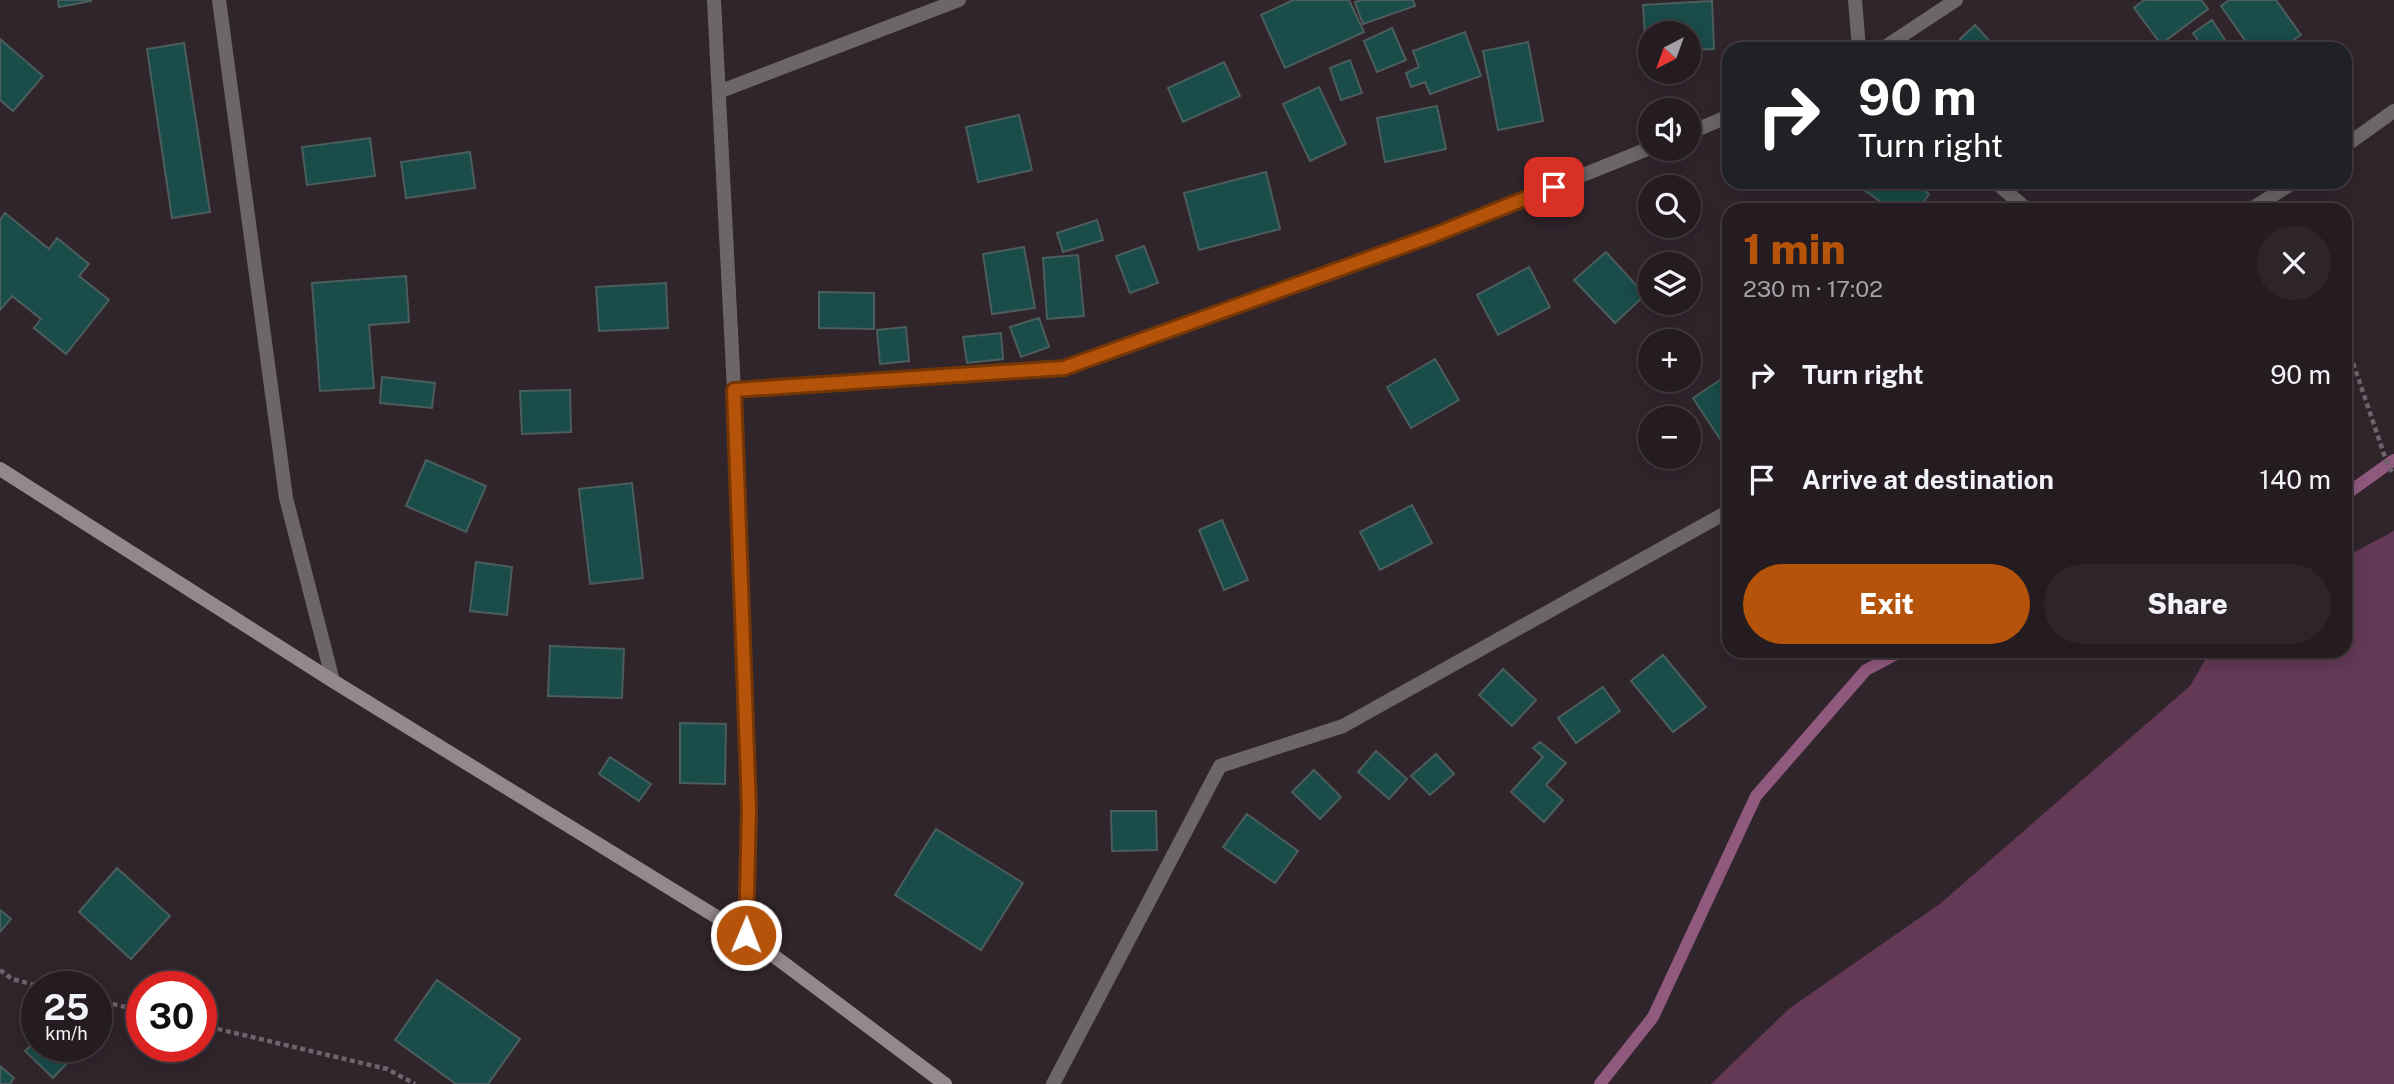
<!DOCTYPE html>
<html lang="en">
<head>
<meta charset="utf-8">
<style>
	body { margin:0; font-family:"Public Sans",sans-serif; background:#2d252a; color:#f1f3f6; height:100vh; display:flex; flex-direction:column; font-size:26px; white-space:nowrap }
	* { box-sizing:border-box; margin:0 }
	p { font-size:23px; color:#a3a1a5 }
	.icon { flex:none; width:38px; height:38px; fill:none; stroke:currentColor; stroke-width:2; stroke-linecap:round; stroke-linejoin:round }
	.map { position:relative; flex:1; overflow:hidden }
	.side { position:absolute; left:1722px; top:203px; width:630px; height:455px; display:flex; flex-direction:column; background:#251c21; border-radius:21px; box-shadow:0 4px 18px #0003,0 0 0 2px #423a3f }
	.side>* { flex:none }
	.guide { position:absolute; left:1722px; top:42px; width:630px; height:147px; border-radius:21px; box-shadow:0 4px 18px #0003,0 0 0 2px #423a3f; background:#202124; color:#fff; overflow:hidden }
	.needle { width:46px; rotate:221deg }
	.controls { position:absolute; left:1638px; top:21px; display:grid; gap:14px }
	.controls a { display:grid; place-items:center; width:63px; height:63px; border-radius:50%; background:#251c21; box-shadow:0 4px 18px #0003,0 0 0 2px #423a3f; font-size:35px }
	.speed { position:absolute; left:21px; top:971px; display:flex; gap:14px; font-size:35px; font-weight:700; text-align:center }
	.speed>* { display:grid; place-content:center; width:91px; height:91px; border-radius:50%; background:#251c21; box-shadow:0 4px 18px #0003,0 0 0 2px #423a3f; line-height:1 }
	.speed small { font-size:18px; font-weight:400 }
	.speed .limit { border:10px solid #d22; background:#fff; color:#111 }
	.pin { position:absolute; display:grid; place-items:center; width:60px; height:60px; color:#fff; margin:-30px; border-radius:14px; box-shadow:0 4px 10px #0006 }
	.me { position:absolute; width:77px; margin:-38px; rotate:1deg; stroke-linejoin:round; filter:drop-shadow(0 0 5px #0008) }
	.turn { display:flex; align-items:center; gap:24px; height:147px; padding:0 21px; font-size:32px }
	.turn .icon { width:91px; height:91px; stroke-width:2.5 }
	.turn b { display:block; font-size:49px; line-height:60px }
	.round { display:grid; place-items:center; flex:none; width:74px; height:74px; border-radius:37px; background:#2d252a }
	.head { display:flex; align-items:center; justify-content:space-between; height:119px; padding:0 21px }
	h1 { font-size:42px; font-weight:800; line-height:52px; color:#b45309 }
	.button { display:flex; gap:14px; margin-top:auto; padding:14px 21px }
	.button a { flex:1; height:80px; border-radius:42px; background:#b45309; color:#fff; font-size:28px; font-weight:800; line-height:80px; text-align:center }
	.button a+a { background:#2d252a; color:#f1f3f6 }
	ul { padding:0; list-style:none }
	li { display:flex; align-items:center; gap:21px; height:105px; padding:0 21px }
	li div { flex:1 }
	li b { display:block; font-size:26px }
	li em { font-style:normal }
	.map>svg:first-child { display:block }
	.green { fill:#643956 }
	.lines { fill:none; stroke-linecap:round; stroke-linejoin:round }
	.stream { stroke:#90597e; stroke-width:12 }
	.building { fill:#1a4c49; stroke:#4b5d5c; stroke-width:2 }
	.path { stroke:#6f646b; stroke-width:4.5; stroke-dasharray:5 3.5; stroke-linecap:butt }
	.street { stroke:#6c666a; stroke-width:14 }
	.secondary { stroke:#92888e; stroke-width:14 }
	.route-casing { stroke:#753606; stroke-width:18 }
	.route { stroke:#b45309; stroke-width:12 }
</style>
</head>
<body>
<div class="map">
<svg width="2394" height="1084" viewBox="0 0 2394 1084">
	<rect width="100%" height="100%" fill="#31252c"/>
	<path class="green" d="M2394,531V1084H1711L1790,1008L1941,903L2190,686L2210,651H2345V557Z"/>
	<g class="lines">
		<path class="stream" d="M2345,495L2394,460
			M1600,1084L1653,1017L1756,796L1866,670L1902,651"/>
	</g>
	<path class="building" d="M58,0H91V1L59,7Z
		M1293,0H1349L1364,32L1285,68L1261,15Z
		M1361,0H1413L1415,6L1363,24L1355,2Z
		M2144,0H2201L2208,9L2161,44L2134,8Z
		M2229,0H2276L2301,35L2280,49H2251L2221,6Z
		M1712,1L1714,49L1689,50V33H1650V52L1646,53L1643,5Z
		M2212,20L2231,49H2204L2193,33Z
		M1975,25L1997,49H1969L1960,39Z
		M1392,28L1406,60L1377,72L1364,41Z
		M1465,32L1481,76L1430,94L1425,82L1411,87L1406,73L1419,67L1413,51Z
		M0,39L43,76L13,111L0,100Z
		M1528,42L1543,121L1498,130L1483,51Z
		M2117,42L2122,49H2107Z
		M184,43L210,212L172,218L147,49Z
		M1350,60L1362,93L1341,100L1330,68Z
		M1224,62L1240,96L1183,122L1168,88Z
		M1319,87L1346,144L1310,161L1283,104Z
		M1437,106L1446,149L1385,162L1377,118Z
		M1019,115L1032,170L978,182L966,127Z
		M370,138L375,176L307,185L302,147Z
		M470,152L475,188L406,198L401,162Z
		M1266,172L1280,229L1199,250L1184,193Z
		M1864,182H1913L1929,194L1918,210H1892L1860,187Z
		M5,213L49,249L57,238L89,264L79,276L109,300L66,354L34,328L41,319L12,296L0,310V220Z
		M1097,220L1103,240L1063,252L1057,233Z
		M1144,246L1158,283L1130,293L1116,256Z
		M1024,247L1035,308L992,314L983,254Z
		M1606,252L1645,295L1615,323L1574,280Z
		M1078,255L1084,316L1047,319L1043,258Z
		M1529,267L1550,307L1498,335L1477,295Z
		M406,276L409,322L369,325L374,388L320,391L312,283Z
		M666,283L668,328L599,331L596,287Z
		M819,292L874,293V329L819,328Z
		M1039,318L1049,347L1021,357L1010,327Z
		M906,327L909,361L880,364L877,330Z
		M1001,333L1003,359L967,363L963,337Z
		M1435,359L1459,400L1411,428L1387,387Z
		M1729,374V437L1722,442L1693,398Z
		M382,377L435,383L432,408L380,403Z
		M570,390L571,432L522,434L520,391Z
		M426,460L486,486L466,532L406,506Z
		M632,483L643,578L590,584L579,489Z
		M1412,505L1432,543L1380,570L1360,532Z
		M1222,520L1248,580L1224,590L1199,530Z
		M476,562L512,567L507,615L470,611Z
		M550,646L624,649L622,698L548,696Z
		M1663,655L1706,707L1673,732L1631,681Z
		M1503,669L1536,700L1512,726L1479,695Z
		M1603,687L1620,711L1576,743L1558,718Z
		M680,723L726,724L725,784L680,783Z
		M1540,742L1566,763L1546,785L1563,800L1544,822L1511,792L1543,757L1533,748Z
		M1376,751L1407,779L1389,799L1358,772Z
		M1436,754L1454,774L1430,795L1411,776Z
		M610,757L651,784L639,801L599,774Z
		M1314,770L1341,797L1320,819L1292,792Z
		M1111,811H1156L1157,850L1112,851Z
		M1247,814L1298,851L1275,883L1223,847Z
		M936,829L1023,883L981,950L895,895Z
		M117,868L170,916L131,959L79,912Z
		M0,910L11,919L0,932Z
		M437,980L520,1039L488,1084H456L395,1040Z
		M37,1039V1046H83L53,1078L25,1051Z
		M0,1066L14,1078L10,1084H0Z"/>
	<g class="lines">
		<path class="path" d="M2345,339L2388,466L2394,474
			M0,970L12,979L43,987
			M96,1000L142,1011
			M201,1025L387,1069L415,1084"/>
		<path class="street" d="M219,0L286,498L333,681
			M714,0L734,390L749,809L746,935
			M1855,0L1859,49
			M1882,49L1956,0
			M721,91L959,0
			M1689,133L1729,116
			M2345,146L2394,111
			M1995,182L2028,210
			M2250,210L2294,182
			M734,390L1064,368L1434,235L1650,148
			M1053,1084L1220,766L1343,726L1729,511"/>
		<path class="secondary" d="M0,469L333,681L746,935L945,1084"/>
	</g>
	<g class="lines">
		<defs>
			<path id="route" d="M746,935L749,809L734,390L1064,368L1434,235L1554,187"/>
		</defs>
		<use href="#route" class="route-casing"/>
		<use href="#route" class="route"/>
	</g>
</svg>
<div class="controls">
<a><svg class="needle" viewBox="-14 -14 28 28"><path d="M0-13l5 13h-10z" fill="#e53935"/><path d="M0 13l5-13h-10z" fill="#a3a1a5"/></svg></a>
<a><svg class="icon" aria-label="sound" viewBox="0 0 24 24"><path d="M4 9h4l5-4v14l-5-4H4zM17 9q2 3 0 6"/></svg></a>
<a><svg class="icon" aria-label="search" viewBox="0 0 24 24"><circle cx="10" cy="10" r="6"/><path d="M15 15l6 6"/></svg></a>
<a><svg class="icon" aria-label="layers" viewBox="0 0 24 24"><path d="M12 4l9 5-9 5-9-5zM3 14l9 5 9-5"/></svg></a>
<a>+</a>
<a>−</a>
</div>
<div class="speed"><div>25<small>km/h</small></div><div class="limit">30</div></div>
<div class="pin" style="left:1554px;top:187px;background:#d93025"><svg class="icon" aria-label="arrive" viewBox="0 0 24 24"><path d="M6 21V4h12l-3 4 3 4H6"/></svg></div>
<svg class="me" style="left:746px;top:935px" viewBox="-20 -20 40 40"><circle r="17" fill="#b45309" stroke="#fff" stroke-width="3"/><path d="M0-11L8 9 0 5-8 9z" fill="#fff"/></svg>
<div class="guide">
<div class="turn"><svg class="icon" aria-label="right" viewBox="0 0 24 24"><path d="M7 20v-9h11M14 6l5 5-5 5"/></svg><div><b>90 m</b>Turn right</div></div>
</div>
<section class="side">
<div class="head"><div><h1>1 min</h1><p>230 m · 17:02</p></div><a class="round"><svg class="icon" aria-label="close" viewBox="0 0 24 24"><path d="M6 6l12 12M18 6L6 18"/></svg></a></div>
<ul>
<li><svg class="icon" aria-label="right" viewBox="0 0 24 24"><path d="M7 20v-9h11M14 6l5 5-5 5"/></svg><div><b>Turn right</b></div><em>90 m</em></li>
<li><svg class="icon" aria-label="arrive" viewBox="0 0 24 24"><path d="M6 21V4h12l-3 4 3 4H6"/></svg><div><b>Arrive at destination</b></div><em>140 m</em></li>
</ul>
<div class="button"><a>Exit</a><a>Share</a></div>
</section>
</div>
</body>
</html>
